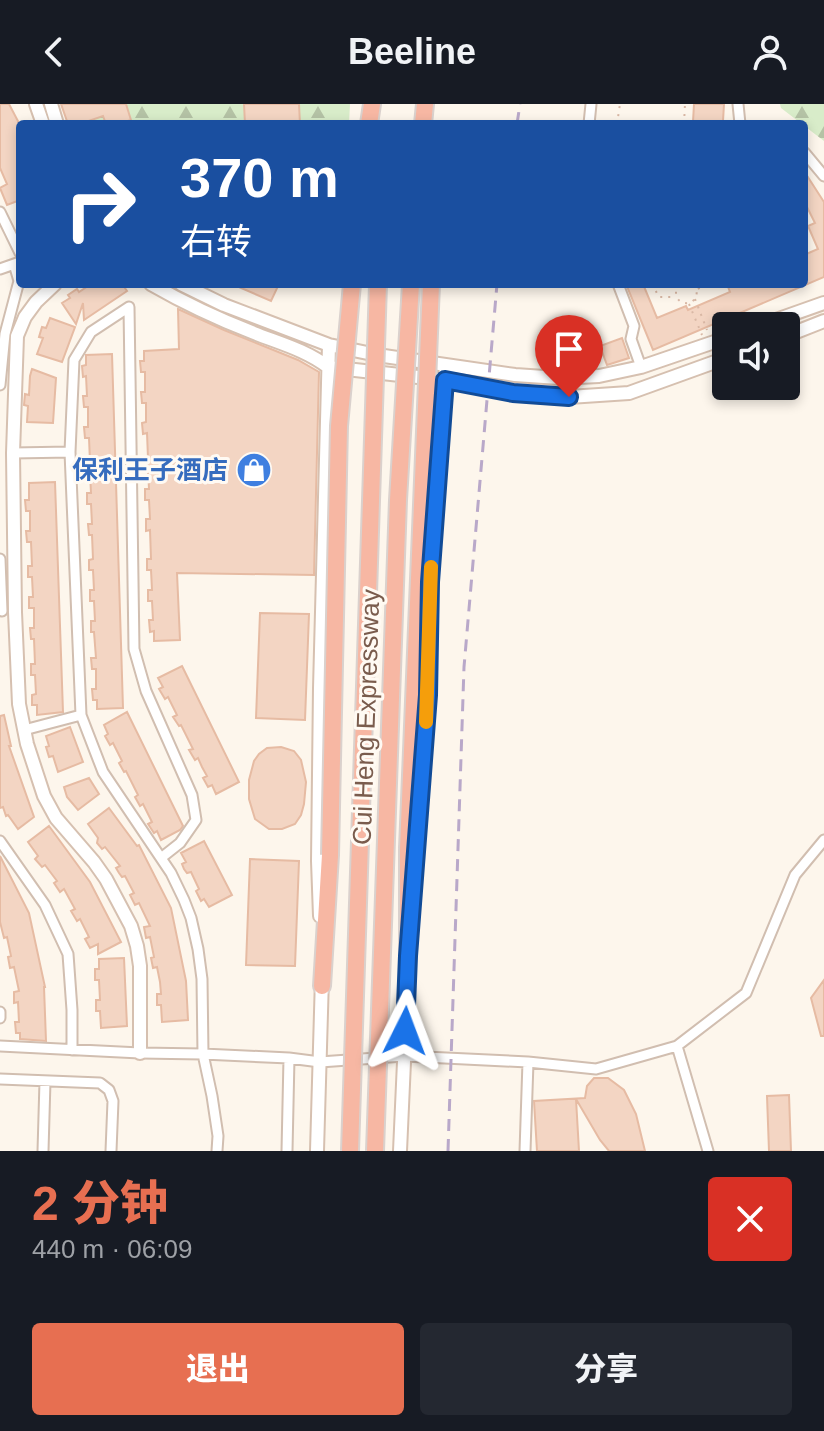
<!DOCTYPE html>
<html lang="zh">
<head>
<meta charset="utf-8">
<style>
	body { margin:0; font-family:Helvetica,"Noto Sans SC",sans-serif; background:#242831; color:#f1f3f6; height:100vh; display:flex; flex-direction:column; font-size:30px; white-space:nowrap }
	* { box-sizing:border-box; margin:0 }
	p { font-size:26px; color:#9ea1a6 }
	.icon { flex:none; width:44px; height:44px; fill:none; stroke:currentColor; stroke-width:2; stroke-linecap:round; stroke-linejoin:round }
	.map { position:relative; height:1047px; overflow:hidden }
	.side { display:flex; flex-direction:column; background:#171b24; flex:1 }
	.side>* { flex:none }
	.guide { position:absolute; left:16px; top:16px; width:792px; height:168px; border-radius:8px; box-shadow:0 4px 12px #0003; background:#1a4fa0; color:#fff; overflow:hidden }
	.tools { position:absolute; left:712px; top:208px; display:grid; gap:16px }
	.tools a { display:grid; place-items:center; width:88px; height:88px; border-radius:8px; background:#171b24; box-shadow:0 4px 12px #0003; font-size:40px }
	.pin { position:absolute; display:grid; place-items:center; width:68px; height:68px; color:#fff; margin:-82px -34px; border-radius:50% 50% 50% 0; rotate:-45deg; box-shadow:0 0 8px #0007 }
	.pin .icon { rotate:45deg }
	.me { position:absolute; width:88px; margin:-44px; rotate:3deg; stroke-linejoin:round; filter:drop-shadow(0 0 6px #0008) }
	.turn { display:flex; align-items:center; gap:28px; height:168px; padding:0 32px; font-size:36px }
	.turn .icon { width:104px; height:104px; stroke-width:2.5 }
	.turn b { display:block; font-size:56px; line-height:68px }
	.round { display:grid; place-items:center; flex:none; width:84px; height:84px; border-radius:8px; background:#242831 }
	.summary { display:flex; align-items:center; justify-content:space-between; height:136px; padding:0 32px }
	h1 { font-size:48px; font-weight:800; line-height:60px; color:#e76f51 }
	.button { display:flex; gap:16px; margin-top:auto; padding:16px 32px }
	.button a { flex:1; height:92px; border-radius:8px; background:#e76f51; color:#fff; font-size:32px; font-weight:800; line-height:92px; text-align:center }
	.button a+a { background:#242831; color:#f1f3f6 }
	header { display:flex; justify-content:space-between; align-items:center; height:104px; padding:0 32px; background:#171b24; font-size:36px; font-weight:800 }
	.map>svg:first-child { display:block }
	.forest { fill:url(#forest-firs) }
	.building { fill:#f3d5c3; stroke:#e6bba3; stroke-width:2 }
	.lines { fill:none; stroke-linecap:round; stroke-linejoin:round }
	.street-casing { stroke:#d1beb0; stroke-width:13 }
	.secondary-casing { stroke:#d6c0b0; stroke-width:16 }
	.highway-casing { stroke:#dad1cd; stroke-width:20 }
	.path { stroke:#d9b8a5; stroke-width:2; stroke-dasharray:2 6; stroke-linecap:butt }
	.street { stroke:#fff; stroke-width:9 }
	.secondary { stroke:#fff; stroke-width:12 }
	.highway { stroke:#f7b7a3; stroke-width:16 }
	.rail { stroke:#b9a8c9; stroke-width:3; stroke-dasharray:12 8; stroke-linecap:butt }
	.highway-bridge-casing { stroke:#dad1cd; stroke-width:20; stroke-linecap:butt }
	.highway-bridge { stroke:#f7b7a3; stroke-width:16 }
	.route-casing { stroke:#114b97; stroke-width:20 }
	.route { stroke:#1a73e8; stroke-width:14 }
	.slow { stroke:#f59e0b; stroke-width:14 }
	.labels { text-anchor:middle; dominant-baseline:central; stroke-width:6; stroke-linejoin:round; paint-order:stroke }
	.shop-label { font-size:26px; font-weight:bold; fill:#366cbe; stroke:#fffaf3; text-anchor:end }
	.street-label { font-size:26px; fill:#7a5c4d; stroke:#fffaf3 }
</style>
</head>
<body>
<header><svg class="icon" aria-label="back" viewBox="0 0 24 24"><path d="M15 5l-7 7 7 7"/></svg>Beeline<svg class="icon" aria-label="person" viewBox="0 0 24 24"><circle cx="12" cy="8" r="4"/><path d="M4 21q1-7 8-7t8 7"/></svg></header>
<div class="map">
<svg width="824" height="1047" viewBox="0 0 824 1047">
	<defs>
		<pattern id="forest-firs" width="22" height="20" patternUnits="userSpaceOnUse" patternTransform="scale(2)"><rect width="22" height="20" fill="#d8ecc9"/><path d="M5 1l3.5 6h-7zM16 11l3.5 6h-7z" fill="#b4c2a5"/></pattern>
	</defs>
	<rect width="100%" height="100%" fill="#fdf6ec"/>
	<path class="forest" d="M81,0H350L349,20H88Z
		M780,0H824V37L781,4Z"/>
	<path class="building" d="M0,0H9L20,21V96L7,101L0,84L7,80L0,64Z
		M61,0H126L131,16L118,20H106L103,12L80,20H68Z
		M244,0H299L300,20H245Z
		M694,0H724L723,17H718V20L693,18Z
		M804,67L824,98V173L653,246L626,180H643L657,214L686,202L688,206L730,188L727,180H804V151L818,145L808,122L815,119L804,97Z
		M91,180H122L127,187L84,216L83,199L76,220L62,199L70,194L68,191L77,185L79,188Z
		M232,180H279L271,197Z
		M178,205L224,226L298,256L319,268L314,471L177,469L180,536L154,537V527L150,528L149,516H153L152,497H148V486H152L151,466H147V455H151L150,426L146,427V415H150L149,396H145V385H149L148,365H144V354H148L147,329L143,330L142,319L146,318V299H142L141,288H145V268H141L140,257H144V247L179,245Z
		M50,214L75,223L62,258L37,250L43,234L39,233L42,223L46,224Z
		M622,234L629,254L607,261L600,242Z
		M112,250L123,604L97,605V596H93L92,585H96V565H92L91,554H96L94,528H91V517H95L94,497H90V486H94L93,466H89V456L93,455L92,431H89L88,420H92L91,400H87V389H91L90,369L86,370V358H90L89,334H85L84,323H88V303H84L83,292H87L86,272L83,273L82,262L86,261V251Z
		M32,265L56,274L53,319L27,318L28,302L24,301L25,290L29,291L30,272Z
		M55,378L63,608L37,611V601H32V591L36,590L35,571H31V560H35L34,535H31L30,524H34V504H29V493H33L32,473H28V462H32L31,438H27L26,427H30V407H26L25,396H29V379Z
		M260,509L309,510L305,616L256,614Z
		M182,562L239,678L216,690L212,681L208,683L203,674L207,672L202,663L198,654L195,656L189,646L193,645L181,621L179,622L173,613L177,611L168,593L165,595L159,585L163,583L158,574Z
		M127,608L183,722L180,726L161,736L157,727L154,729L148,720L152,718L143,700L140,702L135,693L138,691L126,667L124,668L119,659L122,657L113,639L110,641L105,632L108,630L104,621Z
		M4,611L11,642H9L34,713L18,725L8,711L6,712L3,703L0,704V612Z
		M70,623L83,658L58,668L53,652L49,653L46,643L49,642L46,632Z
		M281,643L294,647L301,656L306,678L304,700L301,711L295,720L282,725H269L255,715L249,695V676L254,657L259,650L267,644Z
		M89,674L99,690L78,706L67,693L64,683Z
		M109,704L137,742L139,741L171,804L186,877L188,916L162,918L161,901H157V890H161L160,878L157,863L153,864L151,854L154,853L150,833L146,834L144,823L150,822L139,799L135,801L130,791L134,789L125,772L122,773L119,769L116,764L120,762L105,743L102,745L97,739L98,734L88,720Z
		M49,722L90,778L121,838L98,850V840L90,844L85,835L89,833L80,815L77,817L71,807L75,805L64,785L60,788L54,779L57,777L45,761L42,763L35,755L38,752L28,738Z
		M204,737L232,791L209,803L204,795L201,797L196,787L199,785L191,768L187,769L184,765L182,760L186,758L181,749Z
		M0,752L29,809L45,883H44L46,937L20,935V929H16L15,918H19L18,898L14,899V888L19,887L14,863L10,864L8,853L11,852L7,833L4,834L0,818Z
		M250,755L299,757L295,862L246,861Z
		M124,854L127,922L101,924L100,907H96V896H100L99,876H95V865H99V855Z
		M824,876V932H821L811,894Z
		M594,974H608L624,986L636,1010L645,1047H609L600,1036L576,995L579,1047H537L534,997L585,994L587,982Z
		M789,991L791,1047H769L767,992Z"/>
	<g class="lines">
		<defs>
			<path id="street" d="M738,0L740,20
				M589,20L591,0
				M804,48L824,72
				M0,108L20,149
				M0,165L20,158
				M618,180L634,222L631,235L641,263
				M0,281L5,230L19,177L14,160
				M13,349L70,348
				M0,455L2,507
				M24,626L81,611
				M0,737L45,801L68,850L72,906V946
				M161,754L180,739L196,716L192,691L146,587L134,545L129,203L91,228L74,256L70,348L81,611L103,668L171,769L184,796L191,814L198,845L202,875L203,950L212,992L218,1032L217,1047
				M0,908V914
				M0,942L140,949L203,950L289,954L320,958L404,952L528,958L596,965L677,942L746,889L795,771L824,736
				M677,942L708,1047
				M0,975L100,979L109,986L113,997L111,1047
				M43,1047L45,977
				M287,1047L289,954
				M525,1047L528,958"/>
			<path id="secondary" d="M36,0L43,20
				M51,0L57,20
				M55,180L36,198L25,213L17,232L13,349L15,508L19,600L27,640L44,692L56,714L94,758L106,775L131,822L137,842L140,862V949
				M151,180C184,199 218,215 254,229C279,239 306,246 328,263L445,276L513,289L569,293L629,289L726,254
				M181,180L224,201L329,241L377,251L515,271L559,274L599,272L641,263L726,234
				M759,222L824,199
				M786,232L824,217
				M415,772L428,591L430,478L446,261
				M320,812L318,757L320,584L329,241
				M317,1047L322,874
				M400,1047L409,846"/>
			<path id="highway" d="M369,20L372,0
				M423,20L425,0
				M408,745V852
				M322,882L330,751"/>
		</defs>
		<use href="#street" class="street-casing"/>
		<use href="#secondary" class="secondary-casing"/>
		<use href="#highway" class="highway-casing"/>
		<path class="path" d="M617,20L620,0
			M684,20L685,0
			M804,118L807,130L806,142L804,144
			M652,180L659,193H675
			M678,180C667,205 705,206 695,180
			M698,185L705,180
			M695,195L707,226
			M689,200L702,231"/>
		<use href="#street" class="street"/>
		<use href="#secondary" class="secondary"/>
		<use href="#highway" class="highway"/>
		<path class="rail" d="M517,20L520,0
			M448,1047L464,563L497,180"/>
		<defs>
			<path id="highway-bridge" d="M408,745L431,180
				M330,751L339,322L352,180
				M350,1047L378,180
				M375,1047L398,396L411,180"/>
		</defs>
		<use href="#highway-bridge" class="highway-bridge-casing"/>
		<use href="#highway-bridge" class="highway-bridge"/>
	</g>
	<g class="lines">
		<defs>
			<path id="route" d="M405,927L408,852L428,591L430,478L445,276L513,289L569,293"/>
		</defs>
		<use href="#route" class="route-casing"/>
		<use href="#route" class="route"/>
		<path class="slow" d="M426,618L431,463"/>
	</g>
	<defs>
		<symbol id="shop-disc" viewBox="-11 -11 22 22"><circle r="9.5" fill="#3f7fe0" stroke="#fffaf3"/><path d="M-5-2.5h2.3a2.7 3.5 0 0 1 5.4 0H5L5.5 6h-11ZM-1.5-2.5h3a1.5 2.3 0 0 0-3 0Z" fill="#fff"/></symbol>
	</defs>
	<g fill-rule="evenodd">
		<use href="#shop-disc" x="234" y="346" width="40" height="40"/>
	</g>
	<g class="labels">
		<g class="shop-label">
			<text x="228" y="366">保利王子酒店</text>
		</g>
		<g class="street-label">
			<text transform="translate(366 613) rotate(-88)">Cui Heng Expressway</text>
		</g>
	</g>
</svg>
<div class="tools">
<a><svg class="icon" aria-label="sound" viewBox="0 0 24 24"><path d="M4 9h4l5-4v14l-5-4H4zM17 9q2 3 0 6"/></svg></a>
</div>
<div class="pin" style="left:569px;top:293px;background:#d93025"><svg class="icon" aria-label="arrive" viewBox="0 0 24 24"><path d="M6 21V4h12l-3 4 3 4H6"/></svg></div>
<svg class="me" style="left:405px;top:927px" viewBox="-20 -20 40 40"><path d="M0-17L14 15 0 8-14 15z" fill="#1a73e8" stroke="#fff" stroke-width="4"/></svg>
<div class="guide">
<div class="turn"><svg class="icon" aria-label="right" viewBox="0 0 24 24"><path d="M7 20v-9h11M14 6l5 5-5 5"/></svg><div><b>370 m</b>右转</div></div>
</div>
</div>
<section class="side">
<div class="summary"><div><h1>2 分钟</h1><p>440 m · 06:09</p></div><a class="round" style="background:#d93025;color:#fff"><svg class="icon" aria-label="close" viewBox="0 0 24 24"><path d="M6 6l12 12M18 6L6 18"/></svg></a></div>
<div class="button"><a>退出</a><a>分享</a></div>
</section>
</body>
</html>
